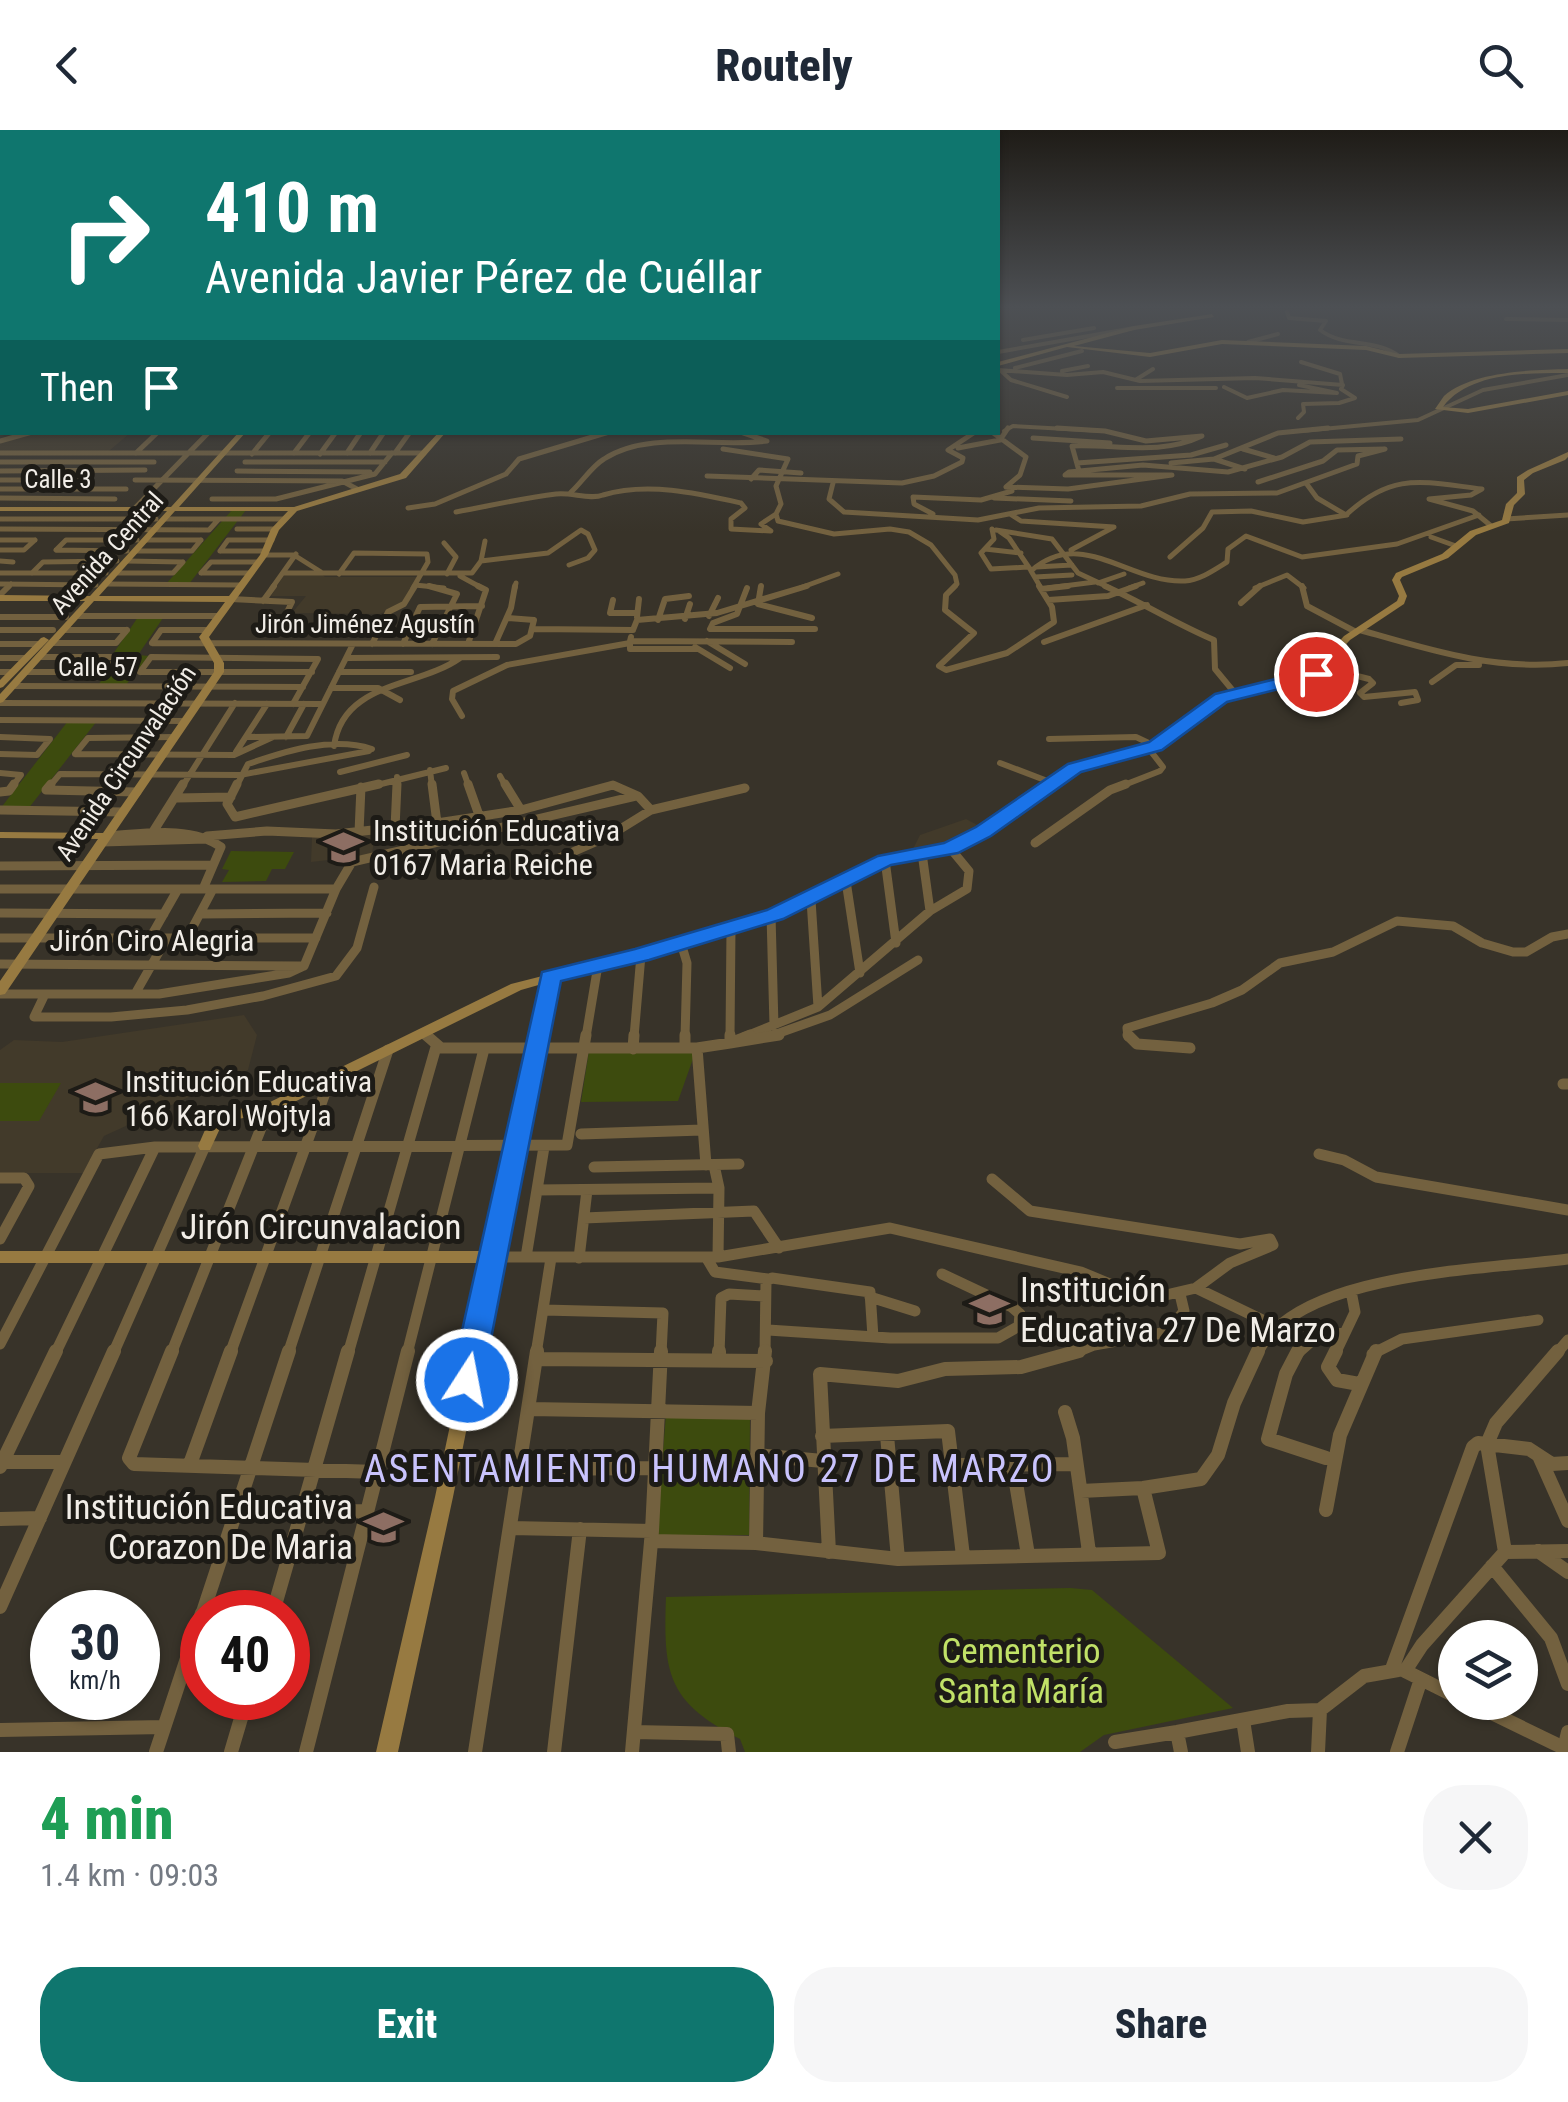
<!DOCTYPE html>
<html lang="en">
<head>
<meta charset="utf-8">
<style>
	body { margin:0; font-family:"Roboto Condensed",sans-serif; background:#f6f6f7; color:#1f2937; height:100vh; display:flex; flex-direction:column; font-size:38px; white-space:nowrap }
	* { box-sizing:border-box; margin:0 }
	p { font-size:32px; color:#747a83 }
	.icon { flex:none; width:55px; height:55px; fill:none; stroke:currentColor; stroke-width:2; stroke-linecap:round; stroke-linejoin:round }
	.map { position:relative; height:1622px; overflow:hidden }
	.panel { display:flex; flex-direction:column; background:#fff; flex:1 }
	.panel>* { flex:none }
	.top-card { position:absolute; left:0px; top:0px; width:1000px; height:305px; box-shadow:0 2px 8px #0004; background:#0f766e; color:#fff; overflow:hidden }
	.tools { position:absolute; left:1438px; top:1490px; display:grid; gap:20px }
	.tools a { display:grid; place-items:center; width:100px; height:100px; border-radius:50%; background:#fff; box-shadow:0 2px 8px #0004; font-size:50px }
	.speed { position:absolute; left:30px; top:1460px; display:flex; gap:20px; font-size:50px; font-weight:700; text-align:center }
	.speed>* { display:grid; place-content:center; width:130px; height:130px; border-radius:50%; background:#fff; box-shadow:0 2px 8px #0004; line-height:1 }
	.speed small { font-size:25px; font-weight:400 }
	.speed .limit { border:15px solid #d22; background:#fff; color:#111 }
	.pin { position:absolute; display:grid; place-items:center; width:85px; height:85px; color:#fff; margin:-42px; border:5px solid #fff; border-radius:50%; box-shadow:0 2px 10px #0007 }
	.me { position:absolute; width:110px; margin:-55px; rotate:11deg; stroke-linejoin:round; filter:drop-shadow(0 0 8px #0008) }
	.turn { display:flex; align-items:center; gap:35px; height:210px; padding:0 40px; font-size:45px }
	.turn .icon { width:130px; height:130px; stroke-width:2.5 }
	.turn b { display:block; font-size:70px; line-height:85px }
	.then { display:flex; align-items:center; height:95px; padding:0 40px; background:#0003; gap:20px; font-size:38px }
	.round { display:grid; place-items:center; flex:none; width:105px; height:105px; border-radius:40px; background:#f6f6f7 }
	.summary { display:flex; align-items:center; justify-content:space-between; height:170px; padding:0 40px }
	h1 { font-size:60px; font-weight:800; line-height:75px; color:#1e9e55 }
	.primary-button { display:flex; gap:20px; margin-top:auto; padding:20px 40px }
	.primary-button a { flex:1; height:115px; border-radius:40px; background:#0f766e; color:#fff; font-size:40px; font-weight:800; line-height:115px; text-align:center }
	.primary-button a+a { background:#f6f6f7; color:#1f2937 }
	header { display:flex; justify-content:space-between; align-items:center; height:130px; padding:0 40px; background:#fff; font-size:45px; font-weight:800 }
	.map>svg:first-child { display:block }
	.built { fill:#423a2a }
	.green { fill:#3d4b0e }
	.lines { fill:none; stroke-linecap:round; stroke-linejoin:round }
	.street-far5 { stroke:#73613f; stroke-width:4 }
	.street-far4 { stroke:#73613f; stroke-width:5 }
	.street-far3 { stroke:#73613f; stroke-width:6 }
	.street-far2 { stroke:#73613f; stroke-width:9 }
	.street-far1 { stroke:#73613f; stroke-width:11 }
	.street { stroke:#73613f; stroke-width:14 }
	.secondary { fill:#977a41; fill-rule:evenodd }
	.primary { fill:#b28d41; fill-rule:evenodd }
	.route { fill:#1a73e8; stroke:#114b97; stroke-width:2.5 }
	.labels { text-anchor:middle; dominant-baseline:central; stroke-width:10; stroke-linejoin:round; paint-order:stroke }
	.far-street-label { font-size:25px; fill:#f1ede7; stroke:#1d1b16 }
	.poi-label { font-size:30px; fill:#f1ede7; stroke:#1d1b16; text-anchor:start }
	.street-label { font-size:30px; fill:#f1ede7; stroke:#1d1b16 }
	.near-street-label { font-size:35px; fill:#f1ede7; stroke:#1d1b16 }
	.near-poi-label { font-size:35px; fill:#f1ede7; stroke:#1d1b16; text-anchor:start }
	.near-park-label { font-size:35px; fill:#c1e167; stroke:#1d1b16 }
	.near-neighbourhood-label { font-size:38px; letter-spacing:2.5px; fill:#c9c3fd; stroke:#1d1b16 }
</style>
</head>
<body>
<header><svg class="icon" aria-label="back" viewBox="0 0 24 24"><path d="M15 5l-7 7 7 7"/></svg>Routely<svg class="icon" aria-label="search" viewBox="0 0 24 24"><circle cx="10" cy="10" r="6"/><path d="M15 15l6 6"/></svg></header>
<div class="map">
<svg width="1568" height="1622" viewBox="0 0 1568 1622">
	<rect width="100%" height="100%" fill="#383329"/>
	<path class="built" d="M35,303H130L109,321H0V312Z
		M322,444L325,447H419L402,474L380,484L292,483L306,466H271L284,445Z
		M966,689L985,699L943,718L913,719L920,705Z
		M375,701L372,725L311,732L312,707Z
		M244,885L257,905L248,940L104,1006L83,1043H0V920L14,910L62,912Z"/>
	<path class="green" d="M232,380H246L189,454H166Z
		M138,487L163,488L138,525L149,526L125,556H97L120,528L111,527Z
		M68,591H97L28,679H0Z
		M231,721H232L294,722L285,739H272L266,751L222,752L229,740L222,739Z
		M589,921L692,923L694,926L678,971L581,972Z
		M0,953H61L39,991H0Z
		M666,1285L750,1287L749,1405H656Z
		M1070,1458L1092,1460L1233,1578L1104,1605L1080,1622H745L740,1609C668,1572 663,1545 666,1467Z"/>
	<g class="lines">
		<path class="street-far5" d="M1531,176L1542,175
			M1287,182L1289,188L1326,191L1320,200C1344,218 1375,208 1399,226
			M1506,189L1568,190
			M1023,210L1094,198
			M1248,212L1278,204
			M998,222L1134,198
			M1301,232L1340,244L1342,254
			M1015,238L1082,221
			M998,240L1067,245L1103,242L1140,251L1255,248L1343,255L1341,259L1355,268L1339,273L1303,274L1304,282L1298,288
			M1001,241L1011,250L1067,267
			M1062,241L1088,236
			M1137,249L1153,239
			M1224,257L1247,268L1283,260L1337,263L1299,255
			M1117,258H1216
			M1004,301L1013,296L1103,301
			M1301,301L1418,290L1483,260L1568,245"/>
		<path class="street-far4" d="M1057,298L1105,301L1146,311L1202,306C1160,326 1116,314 1072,316L1079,341
			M992,302L1026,327L1020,345L1006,357L1068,359L1172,345H1065L1069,342L1143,335L1228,342L1282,327L1310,312L1401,309
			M1033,308L1110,313
			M0,311L32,302
			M958,318L1000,310L1008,298
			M723,319L788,329L776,356L781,374L776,384
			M1243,319L1274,328
			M0,323H424
			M136,323L158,302
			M294,323L310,302
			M347,323L361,302
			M370,323L384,302
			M395,323L410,302
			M252,324L270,302
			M320,324L336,302
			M1214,329L1245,339
			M0,332H154
			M245,332H385
			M1077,333L1191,325L1226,315
			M1171,333L1214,329L1278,303L1328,298
			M0,341L145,340
			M237,341L370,342
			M707,346L902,353L934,346L962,332L963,328L948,320L975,302
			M751,349L759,340L801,343
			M0,350H90
			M135,350L342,351L357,359
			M833,353L829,369L844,382L978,390L1039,378L1141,376L1190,364L1277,363L1357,334L1358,326L1385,319L1337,320L1323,331L1258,352
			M1306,353L1317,368L1346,385C1393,341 1423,352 1482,359L1471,365L1429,369L1473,381L1490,395
			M0,359H126
			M571,362C582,352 592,336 604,329C649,300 717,318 767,311L740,302
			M0,368L115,369
			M994,368L1071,371
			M212,369H276L375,344L392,323
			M408,378L435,374L506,344L519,329L609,302
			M134,379L209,302
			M456,382C489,376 523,368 556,364C571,362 590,370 603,365C647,352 696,363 741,373L745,378L731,389V399L771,401L761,394L776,384L778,391L834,404L890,399L909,402L931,415L955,445L957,454L953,458
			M933,384L914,374L913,367L981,370L1012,361
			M1010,384L1021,391L1114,397L1071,420
			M0,389H156
			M165,389H283
			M1506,389L1568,385
			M0,399L209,400L218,390
			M237,399H275
			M992,399L994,409L981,423L991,439L1028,437
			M996,400L1052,409L1078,443L1110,458
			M999,401L1009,408L1030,439
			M1431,407L1456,416
			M0,410H35
			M146,410H201
			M444,413L456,427L447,444
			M985,419L1021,423
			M0,420H24L35,410
			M56,420L66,410H137
			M56,420L127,421
			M136,421H192L201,410
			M220,421L228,410H272
			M220,421H266
			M264,425H294L321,442
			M1170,427L1203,398L1212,382L1251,381L1303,392L1347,385
			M0,431L13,432
			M126,431L183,432
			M481,431L548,423L581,400L588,404L595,420L588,428L569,435
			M1036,437L1072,435
			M0,443H106
			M32,443L43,432L117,431
			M116,443H173L183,432
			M201,443L211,432H258
			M201,443H250
			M283,443H472L481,431L485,411
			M339,444L354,423L427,424L428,432L413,458
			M460,446L482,458
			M1035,447L1072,445
			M1098,453L1124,444
			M0,454L96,455
			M106,454L241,455
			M415,455L444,458
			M7,458L11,454
			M272,458L296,424
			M515,458L516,453
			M800,458L838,444
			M1041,458L1031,441C1082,396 1129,454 1185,451C1200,450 1214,440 1227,432L1228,419L1246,406L1302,427L1397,414L1479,385
			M1048,458L1095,452
			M1129,458L1143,453
			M1255,458L1287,445L1304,458"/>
		<path class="street-far3" d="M429,456L457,464L432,514
			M761,456L758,474L812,488
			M955,456L946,465L945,480L974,503L939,536L946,540L1007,523L1054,492L1052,477L1039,456
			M1105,456C1143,473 1176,494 1214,510L1215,539L1234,562
			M1302,456L1307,476L1356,502
			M747,458L737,484L713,493L710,499H815
			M1041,459L1068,456
			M0,465L9,456
			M231,469L292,472L279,498
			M613,470L610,483H637
			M1048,470L1108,466L1136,456
			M263,471L274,456
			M1241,473L1260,456
			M77,486H218
			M709,486L718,468
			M0,487H66
			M637,487L639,469
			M685,489L690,474
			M658,490L665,469L689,466
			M534,499L633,500
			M0,500H53
			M64,500H127
			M633,500L637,490L717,483L807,456
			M1360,500C1430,520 1494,541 1568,533
			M631,507L630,511L792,512
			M707,511L745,534
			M1044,512L1147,475
			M52,513H116L127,500
			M152,513L516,514L530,506L534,490L507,488
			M152,513L161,500H208
			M0,514H40
			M372,514L388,482L404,474L415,456
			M403,514L420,477L482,476
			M468,514L486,460L478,456
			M495,514L511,478L515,456
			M630,514V519H696
			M695,517L730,538
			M39,527H118
			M0,528H26
			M347,528L497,527
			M1322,537L1369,549L1373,553L1360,563L1364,567L1415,562L1418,570L1401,573
			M0,542H12
			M26,542H106L118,527
			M140,542L151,527L318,529L293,574
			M140,542H312
			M339,542H411
			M1432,552L1456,535H1479
			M12,556L303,557
			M331,558H378L400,570
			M0,573L321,574
			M462,586L452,569L453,561L507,535L630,513
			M0,590L186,591
			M0,607L50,609L37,625L0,624
			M248,607L307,606L353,514
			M286,607L304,574
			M1049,609L1136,607L1155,616
			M334,616C343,551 418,558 460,528
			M236,622L267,574
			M75,624L234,625L273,607
			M75,624L88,608L175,607
			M1000,633L1050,652
			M430,640L432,657
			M340,642L407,625
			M0,643L21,645L12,657
			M464,643L469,657
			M500,646L506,657
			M49,657L60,644L240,645L369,621
			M182,657L235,573
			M236,657L248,634C286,621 332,606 372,619
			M369,657L446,638
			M397,657V647
			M607,657H616
			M1119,657L1160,641L1163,637L1149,619"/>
		<path class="street-far2" d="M51,654L46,660L137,662
			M237,654L227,674L235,687L379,654
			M432,654L437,693
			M468,654L480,688
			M505,654L521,680
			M0,662L9,661L14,654
			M177,668L231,667
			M0,680L123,682
			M395,698L397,654
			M359,702L361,657
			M151,705L183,654
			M107,706C142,704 191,695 221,717L203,759
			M207,706L267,701L336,704L437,693L521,680L613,655L638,666L651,680
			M102,712L206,709
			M1035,713L1110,660L1126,654
			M922,723L930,781
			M885,730L896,813
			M0,736L213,735
			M545,745L550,732L609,706L651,680L745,658
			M846,751L860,843
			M0,759H336
			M811,770L818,877
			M0,783L164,784
			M200,784L327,783
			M771,785L774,896
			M0,808H316
			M150,808L178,759
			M187,808L213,759
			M681,813L687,833L685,907
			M0,834L301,836
			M304,836L336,759L352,732L636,666
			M0,864H159L289,843L304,836
			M45,864L34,887H111L187,880L263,866L336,846L357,818L374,757
			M135,864L167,808
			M424,903L429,907
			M586,907L598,835
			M634,907L641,825
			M730,907L731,798
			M744,907L818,877L930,781L967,759L969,741L950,718
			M768,907L830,885L918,830
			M1128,907L1127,898L1212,873L1242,860L1280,833L1333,822L1397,791L1453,796L1482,813L1513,822H1526L1552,807L1568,804"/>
		<path class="street-far1" d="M426,905L441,918H697L730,913L750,905
			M730,905V913L779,905
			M1128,905L1137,914L1190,918
			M685,918V905
			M697,918L706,1035
			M633,919L634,905
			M1563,954H1568
			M581,1004L702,1000
			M1319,1024L1344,1030L1376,1047L1568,1080
			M714,1035L719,1058L718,1127
			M594,1037L739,1034
			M0,1048H24L29,1056L0,1109
			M537,1060L719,1058
			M584,1088L754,1081L779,1118
			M492,1127H718L890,1098L1081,1142L1129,1162L1166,1165L1196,1158L1230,1133L1273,1115L1270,1109L1240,1114L1030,1081L992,1049
			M526,1127L544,1017
			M706,1127L715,1142L768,1149
			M579,1128L587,1060
			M1196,1158L1275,1196
			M870,1167L915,1181
			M544,1180L663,1183L661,1224
			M768,1200L890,1208H998L1019,1196L1020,1184L1012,1177L942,1144
			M0,1214L99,1024L155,1017L567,1015L586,905
			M55,1224L155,1017
			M113,1224L205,1016
			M171,1224L269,978
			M230,1224L330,949
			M288,1224L388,920
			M348,1224L436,917
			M407,1224L484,919
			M536,1224L551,1128
			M719,1224L721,1168L729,1164L765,1166
			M765,1224L766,1151L772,1148L870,1162L873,1207
			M1072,1224L1094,1215L1168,1202L1184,1181L1180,1164
			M1257,1224C1296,1141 1487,1140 1568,1129
			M1297,1224L1315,1208L1344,1203
			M1335,1224L1355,1182L1351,1161
			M1372,1224L1402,1209L1538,1190
			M1556,1224L1568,1210"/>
		<path class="street" d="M172,1221L129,1328L134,1334L377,1342
			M1298,1221L1286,1244L1268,1309L1326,1328
			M1336,1221L1328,1237L1337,1250L1359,1254
			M537,1229L766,1231
			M719,1230V1221
			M530,1279L758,1283
			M1065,1282L1073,1308L1089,1422
			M887,1305L898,1429
			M822,1306L948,1301L963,1426
			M757,1325L823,1331
			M1539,1326L1568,1391
			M2,1332H64
			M190,1334L231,1221
			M953,1335L1074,1334
			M1013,1335L1028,1425
			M0,1337L56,1221
			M520,1339L656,1338
			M1081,1361L1143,1358L1201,1349L1218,1325L1234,1273L1258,1221
			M1326,1380L1340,1305L1376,1221
			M237,1384L367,1381
			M0,1389L40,1388
			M511,1398L652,1401
			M651,1411L756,1413L898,1429L1159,1423L1143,1358
			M756,1413L758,1283L765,1221
			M1538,1421L1568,1442
			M829,1422L820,1244L898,1251L945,1239L1021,1237L1079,1221
			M1505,1422L1487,1314L1496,1293L1558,1221
			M1492,1436L1551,1508L1568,1554
			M0,1477L114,1221
			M203,1482L289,1221
			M273,1482L348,1221
			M1392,1539L1473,1317L1478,1313L1529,1319L1552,1334L1568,1333
			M1421,1549L1455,1566
			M1469,1572L1568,1620
			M1243,1590L1248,1622
			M0,1600L164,1597
			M634,1602L727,1604L729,1622
			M1115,1612L1177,1602
			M1564,1619L1568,1602
			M156,1622L202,1483
			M231,1622L247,1568
			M306,1622L408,1221
			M475,1622L537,1221
			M554,1622L580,1399
			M632,1622L652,1401L661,1221
			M1181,1622L1177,1602L1288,1581L1320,1580L1364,1546L1398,1540
			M1318,1622L1320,1580
			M1397,1622L1421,1549L1405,1541L1422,1515L1505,1422L1568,1421"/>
		<path class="secondary" d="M1212,184L1214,187L1134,200L1074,216L1150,223L1222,210L1366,216L1399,224L1568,219V223L1399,228L1366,220L1222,214L1150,227L1067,217L998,236V232L1134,196Z
			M0,204H2V208H0Z
			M0,239H2V243H0Z
			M1568,239V243C1528,243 1469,242 1443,277L1468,279L1568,261V265L1468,283L1435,279C1438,275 1441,270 1444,266C1472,241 1533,240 1568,239Z
			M0,264L2,265V269L0,268Z
			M2,290V294L0,295V291Z
			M0,299H2L4,302L0,304Z
			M239,302H246L179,377H294L400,344L439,302H446L406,348L297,381L279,400L268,425L209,507L224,533V542L5,864L0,865V851L98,709L0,708V702L103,703L214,542V533L199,507L225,472L94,471L3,572L0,573V564L85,471H0V465L90,466L167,381H0V377H171ZM175,381H288L271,399L260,425L229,466H99Z
			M1568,322V327L1565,330L1533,343L1524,350L1525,364L1514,375L1509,393L1476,405L1448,428L1402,447L1400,450L1407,466L1404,474L1350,510L1313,550L1224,570L1159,618L1079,640L988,704L954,720L888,733L815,773L775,788L645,828L556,851L453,1367L398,1622H376L435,1367L484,1133H0V1121H486L542,854L521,860L274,982L223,992L210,1020H200L198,1016L212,984L266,974L511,854L637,822L767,782L807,767L881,728L947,715L980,700L1071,636L1151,614L1218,566L1307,546L1344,506L1397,471L1399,466L1392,450L1396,443L1442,424L1470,401L1502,390L1506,374L1517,363V347L1528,340Z
			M44,507L49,510L47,512L3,557L0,558V550L41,508Z"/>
		<path class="primary" d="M0,296H2V301H0Z"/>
	</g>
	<linearGradient id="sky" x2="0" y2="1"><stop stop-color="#1f1c17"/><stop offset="0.44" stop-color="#4d5054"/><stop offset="1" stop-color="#4d5054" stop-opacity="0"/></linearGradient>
	<rect width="1568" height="402" fill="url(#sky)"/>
	<path class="route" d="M1316,539L1325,544L1323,548L1227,572L1162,620L1081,642L991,706L958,723L891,735L783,789L649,830L561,851L483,1250L478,1260L467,1264L456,1260L451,1250L542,842L635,819L767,780L878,726L944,713L976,697L1068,634L1149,612L1215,564Z"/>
	<defs>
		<symbol id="school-bare" viewBox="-9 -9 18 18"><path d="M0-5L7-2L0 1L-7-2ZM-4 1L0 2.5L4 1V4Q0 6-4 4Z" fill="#8d6e63" stroke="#1d1b16" stroke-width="2.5" paint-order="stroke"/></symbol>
	</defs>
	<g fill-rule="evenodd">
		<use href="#school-bare" x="316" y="690" width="55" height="55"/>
		<use href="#school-bare" x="68" y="940" width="55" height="55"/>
		<use href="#school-bare" x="962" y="1152" width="55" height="55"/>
		<use href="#school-bare" x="356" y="1370" width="55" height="55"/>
	</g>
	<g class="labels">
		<g class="far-street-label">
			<text x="58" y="349">Calle 3</text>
			<text transform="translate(107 423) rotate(-48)">Avenida Central</text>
			<text x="365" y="494">Jirón Jiménez Agustín</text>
			<text x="98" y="537">Calle 57</text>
			<text transform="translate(126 633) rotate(-56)">Avenida Circunvalación</text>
		</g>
		<g class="poi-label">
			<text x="373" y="700">Institución Educativa<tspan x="373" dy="34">0167 Maria Reiche</tspan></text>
			<text x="125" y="951">Institución Educativa<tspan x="125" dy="34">166 Karol Wojtyla</tspan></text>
		</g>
		<g class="street-label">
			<text x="152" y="810">Jirón Ciro Alegria</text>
		</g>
		<g class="near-street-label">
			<text x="321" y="1097">Jirón Circunvalacion</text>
		</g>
		<g class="near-poi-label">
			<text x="1020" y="1160">Institución<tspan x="1020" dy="40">Educativa 27 De Marzo</tspan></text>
			<text x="353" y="1377" text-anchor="end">Institución Educativa<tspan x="353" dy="40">Corazon De Maria</tspan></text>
		</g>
		<g class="near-park-label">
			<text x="1021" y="1521">Cementerio<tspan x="1021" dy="40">Santa María</tspan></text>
		</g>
		<g class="near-neighbourhood-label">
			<text x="710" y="1339">ASENTAMIENTO HUMANO 27 DE MARZO</text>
		</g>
	</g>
</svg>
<div class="tools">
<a><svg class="icon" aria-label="layers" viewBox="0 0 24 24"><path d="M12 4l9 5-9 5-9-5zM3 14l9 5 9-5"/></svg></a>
</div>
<div class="speed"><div>30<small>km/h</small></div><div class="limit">40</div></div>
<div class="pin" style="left:1316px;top:544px;background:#d93025"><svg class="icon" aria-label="arrive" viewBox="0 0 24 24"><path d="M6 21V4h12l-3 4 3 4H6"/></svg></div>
<svg class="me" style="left:467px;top:1250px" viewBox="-20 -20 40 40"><circle r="17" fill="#1a73e8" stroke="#fff" stroke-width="3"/><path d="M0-11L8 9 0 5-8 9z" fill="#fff"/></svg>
<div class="top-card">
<div class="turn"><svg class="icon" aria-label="right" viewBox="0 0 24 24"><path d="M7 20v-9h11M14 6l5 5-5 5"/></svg><div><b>410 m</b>Avenida Javier Pérez de Cuéllar</div></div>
<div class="then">Then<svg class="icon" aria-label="arrive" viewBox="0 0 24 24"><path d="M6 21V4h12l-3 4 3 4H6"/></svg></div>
</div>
</div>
<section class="panel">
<div class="summary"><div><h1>4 min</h1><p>1.4 km · 09:03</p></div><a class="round"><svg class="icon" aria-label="close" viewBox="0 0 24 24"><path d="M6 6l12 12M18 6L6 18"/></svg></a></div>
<div class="primary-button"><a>Exit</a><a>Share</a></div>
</section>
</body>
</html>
